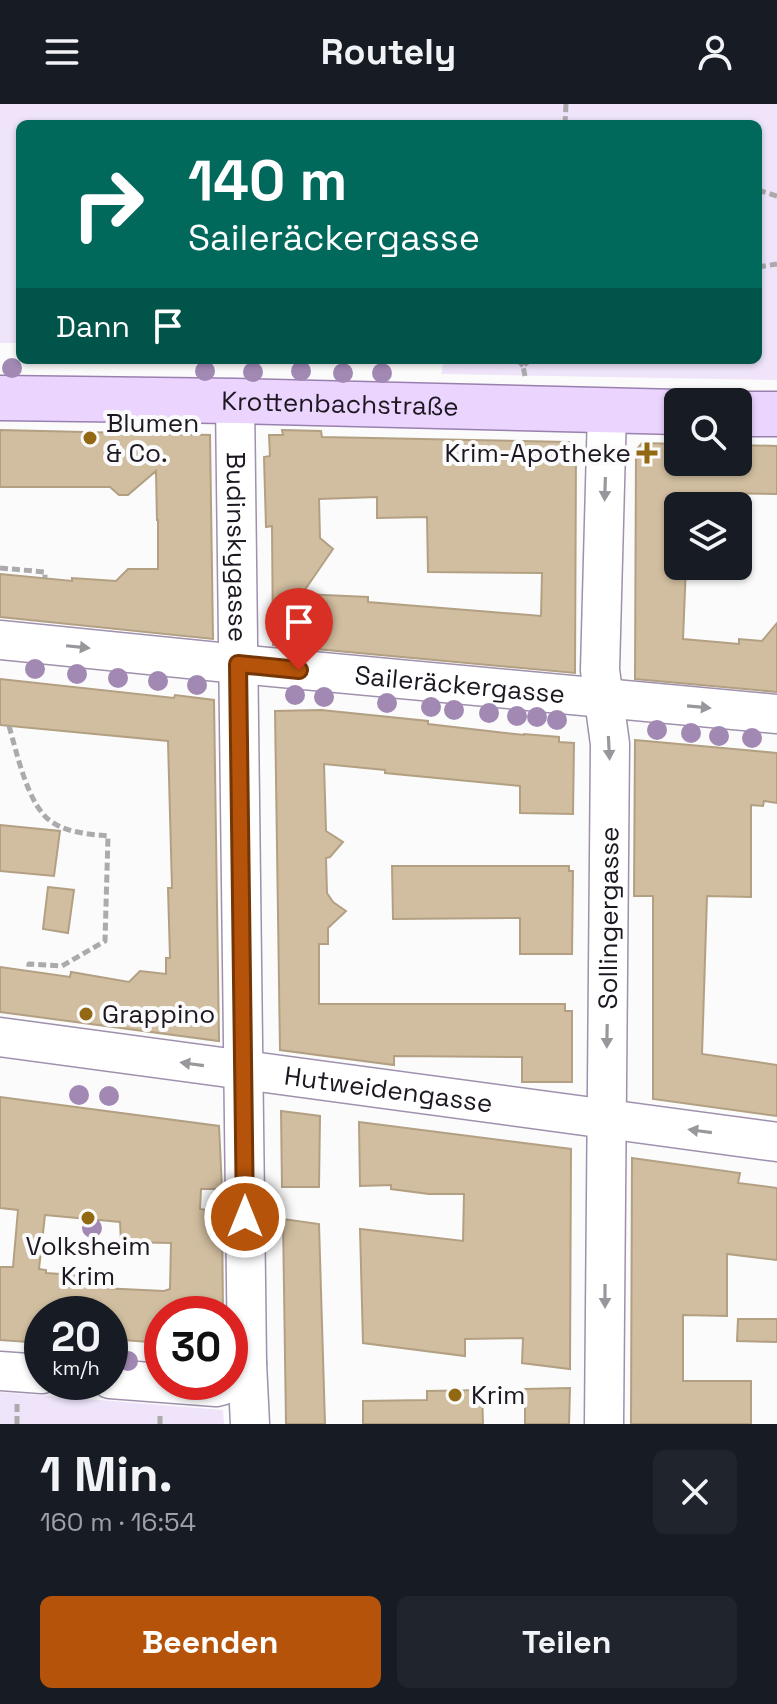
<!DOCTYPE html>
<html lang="de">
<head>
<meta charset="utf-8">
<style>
	body { margin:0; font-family:"Space Grotesk",sans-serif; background:#20242c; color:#f1f3f6; height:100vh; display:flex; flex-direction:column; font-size:30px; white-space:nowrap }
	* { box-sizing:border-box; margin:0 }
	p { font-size:26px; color:#9ea1a6 }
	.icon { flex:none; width:44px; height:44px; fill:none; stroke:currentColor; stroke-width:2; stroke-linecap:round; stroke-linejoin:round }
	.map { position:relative; height:1320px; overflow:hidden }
	.panel { display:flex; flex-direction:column; background:#171b24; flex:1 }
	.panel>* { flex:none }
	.banner { position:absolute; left:16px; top:16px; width:746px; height:244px; border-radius:12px; box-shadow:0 2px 6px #0004; background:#00695c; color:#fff; overflow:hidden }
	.controls { position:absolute; left:664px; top:284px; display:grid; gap:16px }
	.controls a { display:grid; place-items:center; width:88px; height:88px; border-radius:12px; background:#171b24; box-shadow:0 2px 6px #0004; font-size:40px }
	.speed { position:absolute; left:24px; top:1192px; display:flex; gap:16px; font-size:40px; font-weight:700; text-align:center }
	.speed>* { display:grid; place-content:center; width:104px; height:104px; border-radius:50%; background:#171b24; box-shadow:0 2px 6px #0004; line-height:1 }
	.speed small { font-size:20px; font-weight:400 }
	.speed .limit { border:12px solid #d22; background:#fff; color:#111 }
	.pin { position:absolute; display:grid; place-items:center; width:68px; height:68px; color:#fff; margin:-82px -34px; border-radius:50% 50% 50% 0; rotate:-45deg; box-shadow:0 0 8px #0007 }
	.pin .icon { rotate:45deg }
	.me { position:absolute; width:88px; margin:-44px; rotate:0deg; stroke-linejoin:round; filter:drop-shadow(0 0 6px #0008) }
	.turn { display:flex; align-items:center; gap:28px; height:168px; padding:0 40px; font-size:36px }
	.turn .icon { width:104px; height:104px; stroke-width:2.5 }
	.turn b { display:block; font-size:56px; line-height:68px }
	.then { display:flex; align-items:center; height:76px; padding:0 40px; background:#0003; gap:16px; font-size:30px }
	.round { display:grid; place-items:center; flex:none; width:84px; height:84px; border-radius:12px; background:#20242c }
	.summary { display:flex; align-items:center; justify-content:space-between; height:136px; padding:0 40px }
	h1 { font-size:48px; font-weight:700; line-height:60px }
	.primary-button { display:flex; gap:16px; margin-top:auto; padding:16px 40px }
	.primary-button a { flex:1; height:92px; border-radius:12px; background:#b45309; color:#fff; font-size:32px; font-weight:700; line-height:92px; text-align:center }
	.primary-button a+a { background:#20242c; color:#f1f3f6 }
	header { display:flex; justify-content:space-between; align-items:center; height:104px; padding:0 40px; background:#171b24; font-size:36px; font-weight:700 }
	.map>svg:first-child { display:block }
	.green { fill:#efe4fa }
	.building { fill:#d1bea0; stroke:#b3a083; stroke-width:2; fill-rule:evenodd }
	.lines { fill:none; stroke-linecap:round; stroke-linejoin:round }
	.minor-casing { stroke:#9f90ad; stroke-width:41 }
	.major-casing { stroke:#9a80af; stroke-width:47 }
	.path { stroke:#acaaad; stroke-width:5; stroke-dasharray:8 4; stroke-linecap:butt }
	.minor { stroke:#fff; stroke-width:38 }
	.major { stroke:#ebd4fd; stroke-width:44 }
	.tree { fill:#a289b4 }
	.oneway { fill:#99979c }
	.route-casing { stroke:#753606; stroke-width:20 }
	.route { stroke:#b45309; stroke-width:14 }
	.poi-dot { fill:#936813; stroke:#fbfbfb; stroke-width:3 }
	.labels { text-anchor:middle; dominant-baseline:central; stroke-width:8; stroke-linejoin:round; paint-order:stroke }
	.street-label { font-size:26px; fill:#1d1722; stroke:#fbfbfb }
	.poi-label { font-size:26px; fill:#1d1722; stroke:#fbfbfb; text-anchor:start }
</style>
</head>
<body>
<header><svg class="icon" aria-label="menu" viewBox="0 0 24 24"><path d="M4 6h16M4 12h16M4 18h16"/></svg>Routely<svg class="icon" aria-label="person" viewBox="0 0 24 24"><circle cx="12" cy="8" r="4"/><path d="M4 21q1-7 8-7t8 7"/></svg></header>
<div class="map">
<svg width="777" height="1320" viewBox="0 0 777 1320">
	<rect width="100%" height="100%" fill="#fbfbfb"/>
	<path class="green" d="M0,0H777V276L441,270L444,256H758V20H20V239H0Z
		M0,1288L223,1306L224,1320H0Z"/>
	<path class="building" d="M0,326L210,331L213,535L0,513V470L72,477V474L116,477L128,465H158V416H157L156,367L128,391H119L110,383H0Z
		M282,326L321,327L322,333L569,338L576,345L575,569L273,541L272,422L266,423L264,353L270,352L269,331H283ZM377,393V414L427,413L428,468L542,469L541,512L368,498V493L302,490L333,445L320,434L319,395Z
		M642,339L678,340V358H738V341L777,342V390L697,389L696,402H678V462H686L683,535L739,540V535L762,537L777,519V588L635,575L636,346Z
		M0,575L174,594L175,591L214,596L219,937L0,908V863L70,873L71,868L129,878L140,867L166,870V854H170L168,784H172L168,637L0,621Z
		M321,606L428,617V620L524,631V630L559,633V638L574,639L573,710L520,709V682L385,669V666L324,660L326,727L343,738L330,753L326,754L327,789L333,798L346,807L328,824V840H319V900H565V907H572V978H522V953L394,952V961L280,946L275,607Z
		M635,636L777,649V699L764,697L763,702L751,701V793L707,792L702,950L777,961V1012L653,995V792H634Z
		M0,721L60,727L54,772L0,767Z
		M392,762H569V767H573L572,850H520V814L393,815Z
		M48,783L74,786L68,829L43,825Z
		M0,993L219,1022L222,1085H201L200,1105L222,1108L223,1210H162V1239L110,1235V1210H42V1239L0,1236V1163H13L18,1106L0,1104ZM45,1111L120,1118L121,1138L171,1139L170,1185L164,1187L102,1184L103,1173L46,1169V1166L39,1165Z
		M281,1007L320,1012L319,1083H282Z
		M359,1018L571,1045L570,1265L522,1259L523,1234L465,1235V1252L363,1239L360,1125L463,1137L464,1090H429L391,1085V1081L360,1082Z
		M632,1054L740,1069L738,1079L777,1084V1156L727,1150V1212L683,1211V1277H751V1320H631Z
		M283,1115L319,1120L325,1320H286Z
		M738,1215H777V1238L737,1237Z
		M570,1284L569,1320H525V1285Z
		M482,1286L483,1320H363V1297L427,1296V1287Z"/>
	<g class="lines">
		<defs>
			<g id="minor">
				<path id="s1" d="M235,297L247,1259L250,1320"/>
				<path id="s2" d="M0,536L238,560L777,610"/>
				<path id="s3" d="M0,933L777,1038"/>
				<path d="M0,1267L42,1270"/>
				<path d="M110,1275L216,1283C232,1280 240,1275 247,1259"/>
				<path id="s4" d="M604,1320L610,640L600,566L607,307"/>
			</g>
			<g id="major">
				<path id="s5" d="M0,294L235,297L678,308"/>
				<path d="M738,310H777"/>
			</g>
		</defs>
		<use href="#minor" class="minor-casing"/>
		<use href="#major" class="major-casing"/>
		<path class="path" d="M565,20L566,0
			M758,86L777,92
			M758,163L777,160
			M518,256L523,262
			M525,272L523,262L530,256
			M0,464L45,468V474
			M9,622C17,649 28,703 52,718C68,729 89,730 108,732L105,837L62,862L29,860L28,867
			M17,1320V1297
			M160,1320V1308"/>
		<use href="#minor" class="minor"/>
		<use href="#major" class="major"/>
	</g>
	<g class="tree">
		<circle cx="12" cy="264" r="10"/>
		<circle cx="205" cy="267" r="10"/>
		<circle cx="301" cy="267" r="10"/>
		<circle cx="253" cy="268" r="10"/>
		<circle cx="343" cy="269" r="10"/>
		<circle cx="382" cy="269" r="10"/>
		<circle cx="35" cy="565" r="10"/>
		<circle cx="77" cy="570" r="10"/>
		<circle cx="118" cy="574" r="10"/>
		<circle cx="158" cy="577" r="10"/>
		<circle cx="197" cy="581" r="10"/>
		<circle cx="295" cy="591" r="10"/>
		<circle cx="324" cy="593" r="10"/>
		<circle cx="387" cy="599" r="10"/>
		<circle cx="431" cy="603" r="10"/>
		<circle cx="454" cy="606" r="10"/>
		<circle cx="489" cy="609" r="10"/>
		<circle cx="517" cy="612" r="10"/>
		<circle cx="537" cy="613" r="10"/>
		<circle cx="557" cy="616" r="10"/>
		<circle cx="657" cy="626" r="10"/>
		<circle cx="691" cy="629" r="10"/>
		<circle cx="719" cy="632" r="10"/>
		<circle cx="752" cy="634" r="10"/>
		<circle cx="79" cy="991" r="10"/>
		<circle cx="109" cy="992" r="10"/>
		<circle cx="92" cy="1124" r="10"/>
		<circle cx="128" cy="1257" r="10"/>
	</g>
	<defs><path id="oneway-solid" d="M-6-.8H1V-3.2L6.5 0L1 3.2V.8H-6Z" transform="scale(2)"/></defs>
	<g class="oneway">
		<use href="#oneway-solid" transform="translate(605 385) rotate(92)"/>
		<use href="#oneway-solid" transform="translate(78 543) rotate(6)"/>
		<use href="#oneway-solid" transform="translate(699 603) rotate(5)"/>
		<use href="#oneway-solid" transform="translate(609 644) rotate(87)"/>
		<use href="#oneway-solid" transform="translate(607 932) rotate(91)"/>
		<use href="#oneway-solid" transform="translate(192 960) rotate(-172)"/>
		<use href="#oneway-solid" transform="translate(700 1027) rotate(-172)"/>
		<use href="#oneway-solid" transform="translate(605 1192) rotate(90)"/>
	</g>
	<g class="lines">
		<defs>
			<path id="route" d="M245,1113L238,560L299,566"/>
		</defs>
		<use href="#route" class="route-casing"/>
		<use href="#route" class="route"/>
	</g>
	<g class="poi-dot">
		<circle cx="90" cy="334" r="8"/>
		<path d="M643 337h8v8h8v8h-8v8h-8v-8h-8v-8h8z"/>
		<circle cx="86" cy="910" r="8"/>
		<circle cx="88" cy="1114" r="8"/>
		<circle cx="455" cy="1291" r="8"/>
	</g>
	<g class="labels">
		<g class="street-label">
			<text stroke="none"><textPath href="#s5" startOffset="340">Krottenbachstraße</textPath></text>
			<text stroke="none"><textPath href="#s1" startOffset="146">Budinskygasse</textPath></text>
			<text stroke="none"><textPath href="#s2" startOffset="462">Saileräckergasse</textPath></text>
			<text stroke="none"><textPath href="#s4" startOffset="506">Sollingergasse</textPath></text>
			<text stroke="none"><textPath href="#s3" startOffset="392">Hutweidengasse</textPath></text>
		</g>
		<g class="poi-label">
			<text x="106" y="319">Blumen<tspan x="106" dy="30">&amp; Co.</tspan></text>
			<text x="631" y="349" text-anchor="end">Krim-Apotheke</text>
			<text x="102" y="910">Grappino</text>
			<text x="88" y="1142" text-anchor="middle">Volksheim<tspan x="88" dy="30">Krim</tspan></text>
			<text x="471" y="1291">Krim</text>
		</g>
	</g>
</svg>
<div class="controls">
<a><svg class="icon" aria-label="search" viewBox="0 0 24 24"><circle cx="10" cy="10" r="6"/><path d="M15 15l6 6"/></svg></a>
<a><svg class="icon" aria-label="layers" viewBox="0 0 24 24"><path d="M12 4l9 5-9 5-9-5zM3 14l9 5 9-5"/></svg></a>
</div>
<div class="speed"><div>20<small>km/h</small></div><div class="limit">30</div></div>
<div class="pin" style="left:299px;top:566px;background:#d93025"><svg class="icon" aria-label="arrive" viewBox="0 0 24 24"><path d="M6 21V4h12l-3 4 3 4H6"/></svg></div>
<svg class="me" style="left:245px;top:1113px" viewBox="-20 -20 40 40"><circle r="17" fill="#b45309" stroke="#fff" stroke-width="3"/><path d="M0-11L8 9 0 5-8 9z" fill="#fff"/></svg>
<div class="banner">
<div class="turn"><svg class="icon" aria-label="right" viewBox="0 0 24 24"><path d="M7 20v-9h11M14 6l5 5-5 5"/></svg><div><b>140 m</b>Saileräckergasse</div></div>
<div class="then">Dann<svg class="icon" aria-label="arrive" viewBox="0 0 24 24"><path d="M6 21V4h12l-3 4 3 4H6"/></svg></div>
</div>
</div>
<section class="panel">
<div class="summary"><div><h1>1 Min.</h1><p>160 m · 16:54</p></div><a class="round"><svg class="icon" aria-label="close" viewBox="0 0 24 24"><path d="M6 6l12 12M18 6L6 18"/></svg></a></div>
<div class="primary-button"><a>Beenden</a><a>Teilen</a></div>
</section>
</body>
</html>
